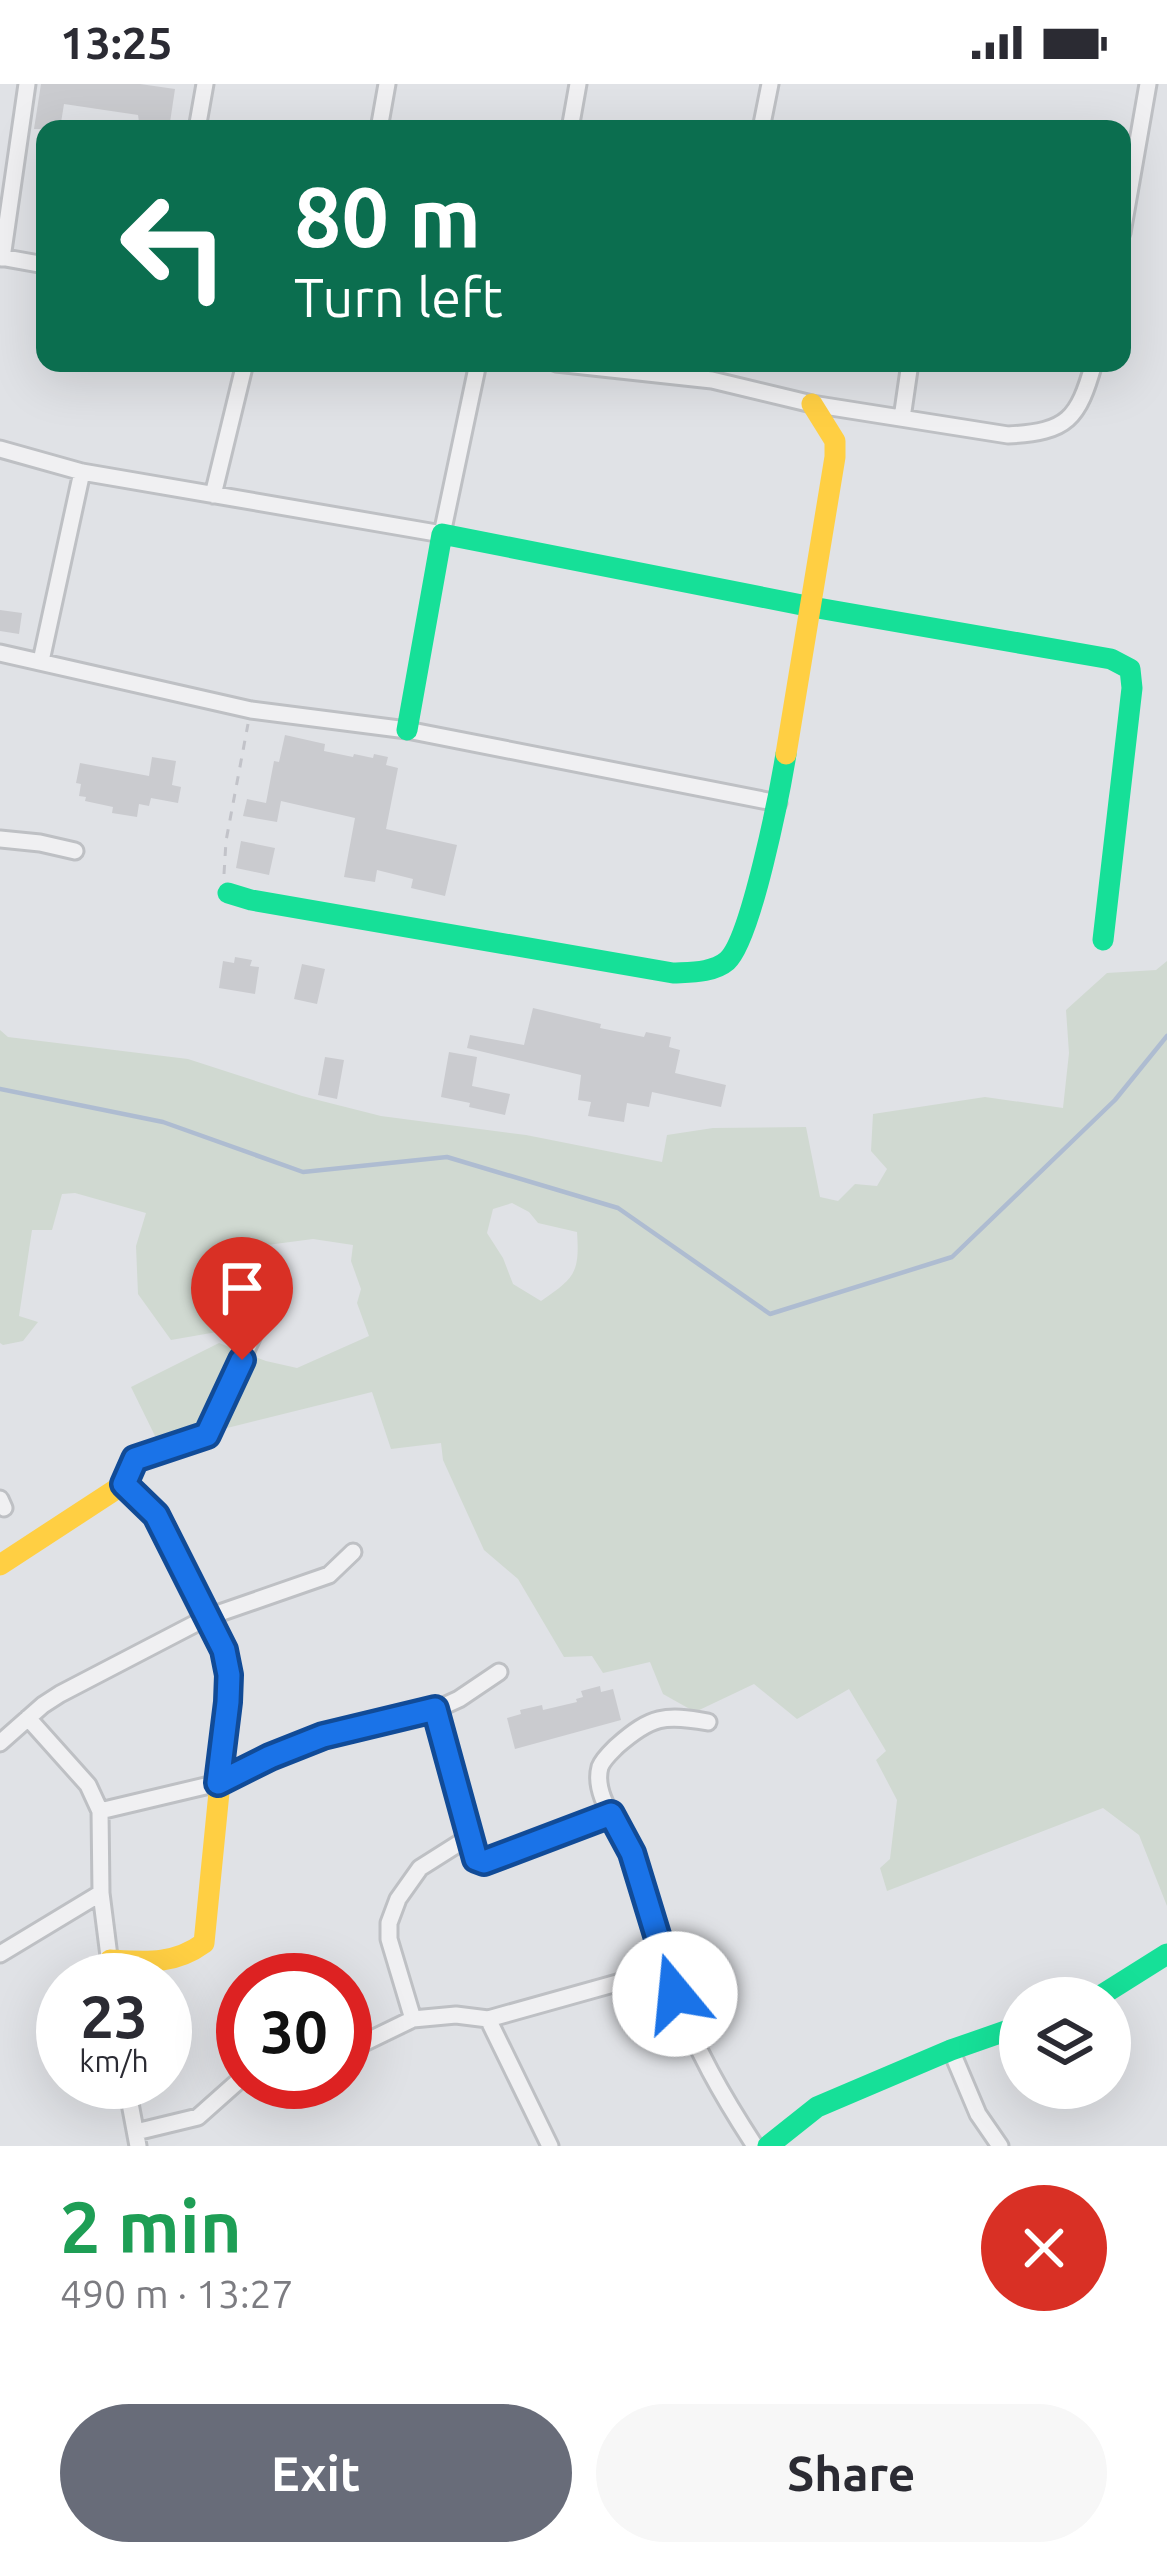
<!DOCTYPE html>
<html lang="en">
<head>
<meta charset="utf-8">
<style>
	body { margin:0; font-family:Ubuntu,sans-serif; background:#f7f7f7; color:#2b2b33; height:100vh; display:flex; flex-direction:column; font-size:45px; white-space:nowrap }
	* { box-sizing:border-box; margin:0 }
	p { font-size:39px; color:#7c7c81 }
	.icon { flex:none; width:66px; height:66px; fill:none; stroke:currentColor; stroke-width:2; stroke-linecap:round; stroke-linejoin:round }
	.map { position:relative; height:2062px; overflow:hidden }
	.sheet { display:flex; flex-direction:column; background:#fff; flex:1 }
	.sheet>* { flex:none }
	.guide { position:absolute; left:36px; top:36px; width:1095px; height:252px; border-radius:24px; box-shadow:0 12px 48px #0002; background:#0b6e4f; color:#fff; overflow:hidden }
	.controls { position:absolute; left:999px; top:1893px; display:grid; gap:24px }
	.controls a { display:grid; place-items:center; width:132px; height:132px; border-radius:50%; background:#fff; box-shadow:0 12px 48px #0002; font-size:60px }
	.speed { position:absolute; left:36px; top:1869px; display:flex; gap:24px; font-size:60px; font-weight:700; text-align:center }
	.speed>* { display:grid; place-content:center; width:156px; height:156px; border-radius:50%; background:#fff; box-shadow:0 12px 48px #0002; line-height:1 }
	.speed small { font-size:30px; font-weight:400 }
	.speed .limit { border:18px solid #d22; background:#fff; color:#111 }
	.pin { position:absolute; display:grid; place-items:center; width:102px; height:102px; color:#fff; margin:-123px -51px; border-radius:50% 50% 50% 0; rotate:-45deg; box-shadow:0 0 12px #0007 }
	.pin .icon { rotate:45deg }
	.me { position:absolute; width:132px; margin:-66px; rotate:343deg; stroke-linejoin:round; filter:drop-shadow(0 0 9px #0008) }
	.turn { display:flex; align-items:center; gap:42px; height:252px; padding:0 60px; font-size:54px }
	.turn .icon { width:156px; height:156px; stroke-width:2.5 }
	.turn b { display:block; font-size:84px; line-height:102px }
	.round { display:grid; place-items:center; flex:none; width:126px; height:126px; border-radius:63px; background:#f7f7f7 }
	.summary { display:flex; align-items:center; justify-content:space-between; height:204px; padding:0 60px }
	h1 { font-size:72px; font-weight:700; line-height:90px; color:#1e9e55 }
	.cta { display:flex; gap:24px; margin-top:auto; padding:24px 60px }
	.cta a { flex:1; height:138px; border-radius:72px; background:#686c79; color:#fff; font-size:48px; font-weight:700; line-height:138px; text-align:center }
	.cta a+a { background:#f7f7f7; color:#2b2b33 }
	.status { display:flex; justify-content:space-between; align-items:center; height:84px; padding:0 60px; background:#fff; direction:ltr }
	.status svg { height:33px; fill:currentColor }
	.map>svg:first-child { display:block }
	.green { fill:#d0d9d1; fill-rule:evenodd }
	.lines { fill:none; stroke-linecap:round; stroke-linejoin:round }
	.stream { stroke:#aebcd1; stroke-width:4.5 }
	.building { fill:#cacbcf }
	.street-casing { stroke:#bec0c4; stroke-width:21 }
	.path { stroke:#c2c3c9; stroke-width:3; stroke-dasharray:9 9; stroke-linecap:butt }
	.street { stroke:#f0f0f2; stroke-width:15 }
	.fast { stroke:#16e098; stroke-width:21 }
	.slow { stroke:#ffcf43; stroke-width:21 }
	.route-casing { stroke:#114b97; stroke-width:30 }
	.route { stroke:#1a73e8; stroke-width:21 }
</style>
</head>
<body>
<div class="status"><b>13:25</b><svg viewBox="0 0 49 12"><path d="M0 12V9h3v3zM5 12V6h3v6zM10 12V3h3v9zM15 12V0h3v12zM26 1h20v11H26zM47 4h2v5h-2z"/></svg></div>
<div class="map">
<svg width="1167" height="2062" viewBox="0 0 1167 2062">
	<rect width="100%" height="100%" fill="#e0e2e6"/>
	<path class="green" d="M1167,877V1822L1139,1751L1103,1724L887,1807L880,1784L890,1775L897,1716L876,1676L886,1667L849,1605L797,1635L754,1600L695,1628L663,1610L650,1578L603,1589L592,1572L564,1573L518,1495L484,1466L443,1376L441,1359L391,1365L372,1308L223,1345L156,1354L131,1303L219,1259L266,1277L297,1284L369,1252L357,1219L361,1205L351,1177L353,1161L313,1155L244,1164L258,1214L234,1245L171,1256L138,1210L136,1162L146,1129L75,1109L62,1110L52,1146H32L19,1232L38,1238L23,1257L3,1261L0,1259V946L8,953L188,975L302,1012L381,1032L526,1051L662,1078L667,1051L713,1044L806,1043L820,1113L838,1117L855,1100L877,1102L887,1085L871,1067L873,1030L985,1013L1063,1024L1069,969L1066,926L1107,889L1156,886ZM512,1119L529,1128L538,1139L577,1148C580,1190 574,1194 541,1217L513,1200L503,1174L487,1149L493,1125Z"/>
	<g class="lines">
		<path class="stream" d="M0,1005L163,1038L303,1088L447,1073L618,1124L770,1230L952,1173L1115,1016L1167,952"/>
	</g>
	<path class="building" d="M41,0H140L175,5L169,45H140L138,31L64,20L60,45H34Z
		M0,526L22,529L19,550L0,547Z
		M285,651L325,660L324,667L353,673L354,670L373,674L374,670L388,673L386,681L398,684L386,745L457,761L445,812L411,804L413,795L377,786L375,798L344,793L355,734L281,717L277,738L243,732L247,715L266,719L274,677L279,678Z
		M152,673L176,677L172,701L181,703L178,719L151,714L149,722L139,720L137,733L112,729L113,723L85,717L86,713L79,712L81,700L76,699L80,679L149,692Z
		M241,757L275,764L269,791L236,784Z
		M235,873L252,876L250,882L259,883L255,910L219,904L223,877L234,879Z
		M302,880L325,885L317,920L294,915Z
		M533,924L601,940L600,944L644,953L646,948L671,953L669,963L680,966L675,989L726,1001L721,1023L652,1008L649,1023L627,1019L624,1038L588,1032L591,1018L578,1016L581,991L467,964L470,951L524,961Z
		M449,968L477,973L472,1002L510,1010L505,1031L469,1023L470,1019L441,1013Z
		M325,973L344,976L337,1015L318,1011Z
		M600,1602L601,1608L613,1605L621,1636L515,1665L507,1634L521,1630L520,1626L542,1621L543,1626L577,1618L576,1615L583,1613L581,1607Z"/>
	<g class="lines">
		<defs>
			<path id="street" d="M197,45L205,0
				M379,45L387,0
				M570,45L578,0
				M761,45L770,0
				M1122,149L1148,0
				M0,173L45,181
				M2,174L27,0
				M556,279L712,296L812,320L1008,351C1068,348 1078,335 1094,279
				M902,334L910,279
				M0,365L82,388L442,450L478,279
				M213,411L245,279
				M0,569L251,626L407,646L778,719
				M41,577L82,388
				M0,755L40,759L75,767
				M124,1400L135,1375L145,1369L207,1351L256,1245
				M0,1415L4,1424
				M435,1626L476,1775L484,1778L611,1730
				M28,1634L88,1701L100,1727
				M708,1638C665,1630 651,1632 617,1662C611,1668 603,1675 600,1683C592,1712 621,1743 631,1768C649,1813 658,1862 675,1908C694,1963 723,2013 755,2062
				M0,1659L43,1621L60,1610L208,1533L329,1491L353,1468
				M0,1870L101,1809
				M112,1896L101,1809L100,1727L218,1699L270,1673L323,1652L435,1626L459,1615L499,1588
				M413,1935L389,1855V1839L398,1815L420,1784L469,1753
				M488,1935L550,2062
				M951,1966L978,2030L1000,2062
				M345,1968L413,1935L456,1931L488,1935L667,1885
				M126,1998L138,2062
				M136,2048L198,2033L243,1993"/>
		</defs>
		<use href="#street" class="street-casing"/>
		<path class="path" d="M224,790L226,757L248,640"/>
		<use href="#street" class="street"/>
		<path class="fast" d="M407,646L442,450L812,523L1111,575L1130,585L1132,604L1103,856
			M228,809L251,816L673,889C690,888 713,889 727,877C751,856 780,707 786,670
			M1097,1914L1167,1870
			M768,2062L817,2023L951,1966L1020,1942"/>
		<path class="slow" d="M786,670L835,373V357L812,320
			M0,1481L124,1400L156,1431L224,1566L229,1591L228,1618L204,1859C174,1881 146,1878 110,1876"/>
	</g>
	<g class="lines">
		<defs>
			<path id="route" d="M242,1276L207,1351L135,1375L124,1400L156,1431L224,1566L229,1591L228,1618L218,1699L270,1673L323,1652L435,1625L476,1775L484,1778L611,1730L632,1769L675,1910"/>
		</defs>
		<use href="#route" class="route-casing"/>
		<use href="#route" class="route"/>
	</g>
</svg>
<div class="controls">
<a><svg class="icon" aria-label="layers" viewBox="0 0 24 24"><path d="M12 4l9 5-9 5-9-5zM3 14l9 5 9-5"/></svg></a>
</div>
<div class="speed"><div>23<small>km/h</small></div><div class="limit">30</div></div>
<div class="pin" style="left:242px;top:1276px;background:#d93025"><svg class="icon" aria-label="arrive" viewBox="0 0 24 24"><path d="M6 21V4h12l-3 4 3 4H6"/></svg></div>
<svg class="me" style="left:675px;top:1910px" viewBox="-20 -20 40 40"><circle r="19" fill="#fff"/><path d="M0-13L10 11 0 6-10 11z" fill="#1a73e8"/></svg>
<div class="guide">
<div class="turn"><svg class="icon" aria-label="left" viewBox="0 0 24 24"><path d="M17 20v-9H6M10 6l-5 5 5 5"/></svg><div><b>80 m</b>Turn left</div></div>
</div>
</div>
<section class="sheet">
<div class="summary"><div><h1>2 min</h1><p>490 m · 13:27</p></div><a class="round" style="background:#d93025;color:#fff"><svg class="icon" aria-label="close" viewBox="0 0 24 24"><path d="M6 6l12 12M18 6L6 18"/></svg></a></div>
<div class="cta"><a>Exit</a><a>Share</a></div>
</section>
</body>
</html>
